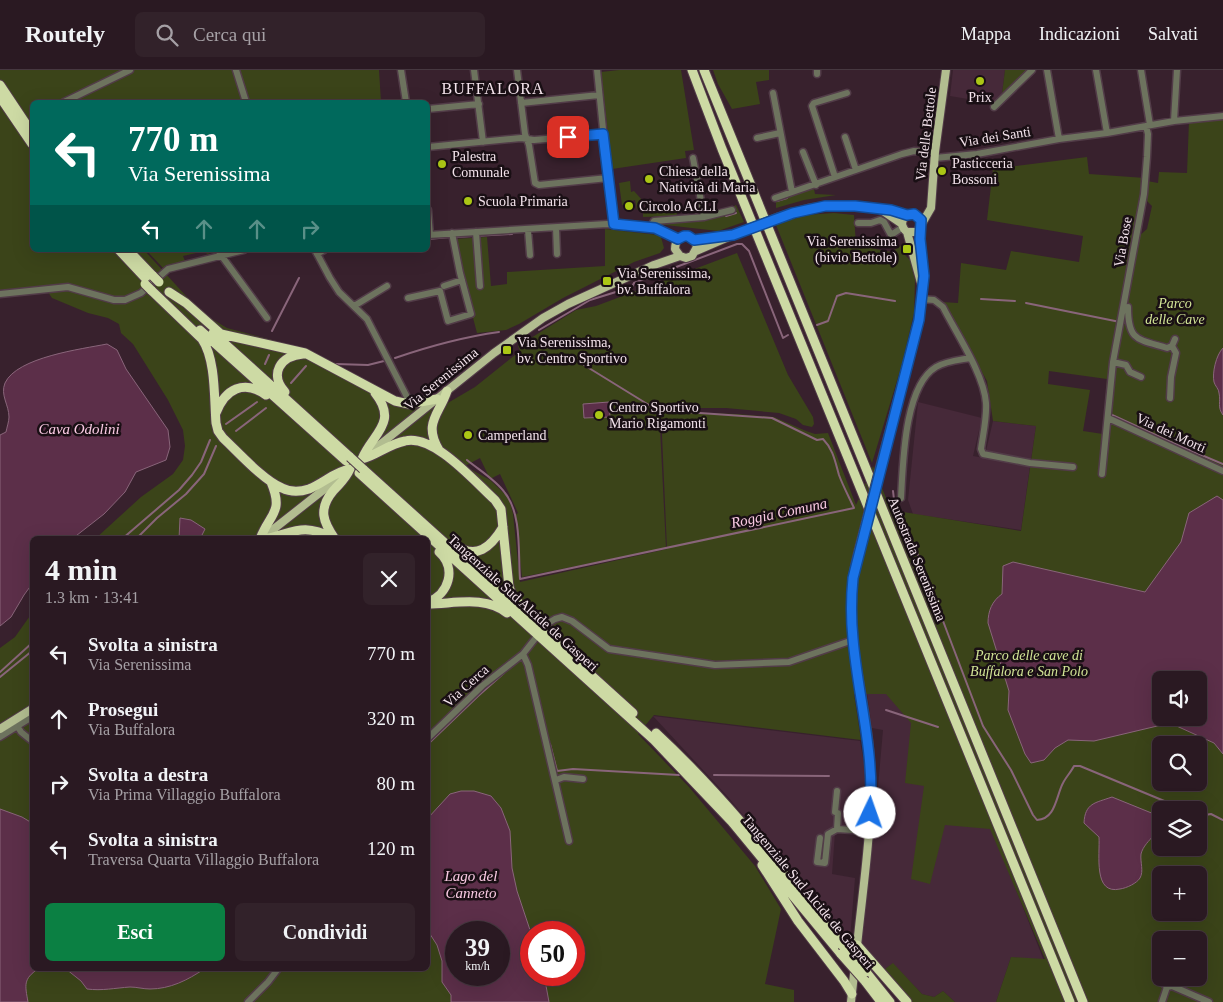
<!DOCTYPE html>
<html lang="it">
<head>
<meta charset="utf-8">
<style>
	body { margin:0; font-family:Georgia,serif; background:#32222a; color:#f1f3f6; height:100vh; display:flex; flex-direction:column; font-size:19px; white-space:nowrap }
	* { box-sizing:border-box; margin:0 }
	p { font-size:16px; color:#a5a0a5 }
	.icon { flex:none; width:28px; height:28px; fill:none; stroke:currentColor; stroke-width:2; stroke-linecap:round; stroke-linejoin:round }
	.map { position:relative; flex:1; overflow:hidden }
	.side { position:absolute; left:30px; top:466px; width:400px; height:435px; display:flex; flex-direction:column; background:#2a1922; border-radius:8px; box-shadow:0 5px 20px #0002,0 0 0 1px #463840 }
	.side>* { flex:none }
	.banner { position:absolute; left:30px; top:30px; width:400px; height:152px; border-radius:8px; box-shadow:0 5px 20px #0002,0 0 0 1px #463840; background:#00695c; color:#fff; overflow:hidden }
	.tools { position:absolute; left:1152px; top:601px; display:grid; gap:10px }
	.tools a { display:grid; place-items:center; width:55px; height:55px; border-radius:8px; background:#2a1922; box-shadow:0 5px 20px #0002,0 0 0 1px #463840; font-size:25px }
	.speed { position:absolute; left:445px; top:851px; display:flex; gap:10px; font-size:25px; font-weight:700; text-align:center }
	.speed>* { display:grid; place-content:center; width:65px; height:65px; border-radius:50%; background:#2a1922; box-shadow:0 5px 20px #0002,0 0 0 1px #463840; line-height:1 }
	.speed small { font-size:12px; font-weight:400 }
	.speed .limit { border:8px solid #d22; background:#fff; color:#111 }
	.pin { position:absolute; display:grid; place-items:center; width:42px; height:42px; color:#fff; margin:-21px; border-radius:10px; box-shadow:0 2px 8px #0006 }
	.me { position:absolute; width:55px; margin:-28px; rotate:3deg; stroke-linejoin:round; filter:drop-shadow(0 0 4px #0008) }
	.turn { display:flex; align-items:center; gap:18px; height:105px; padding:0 15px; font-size:22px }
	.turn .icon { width:65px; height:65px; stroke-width:2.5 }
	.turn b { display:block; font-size:35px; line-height:42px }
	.lanes { display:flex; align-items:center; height:48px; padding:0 15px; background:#0003; justify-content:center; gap:25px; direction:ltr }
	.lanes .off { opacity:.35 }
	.round { display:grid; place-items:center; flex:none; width:52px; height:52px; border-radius:8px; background:#32222a }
	.summary { display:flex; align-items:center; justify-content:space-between; height:85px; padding:0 15px }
	h1 { font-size:30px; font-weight:700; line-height:38px }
	.cta { display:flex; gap:10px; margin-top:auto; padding:10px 15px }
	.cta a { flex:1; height:58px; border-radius:8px; background:#0b8043; color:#fff; font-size:20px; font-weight:700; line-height:58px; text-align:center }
	.cta a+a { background:#32222a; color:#f1f3f6 }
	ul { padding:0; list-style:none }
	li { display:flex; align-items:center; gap:15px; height:65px; padding:0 15px }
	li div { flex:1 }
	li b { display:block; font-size:19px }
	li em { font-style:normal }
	header { display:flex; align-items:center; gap:30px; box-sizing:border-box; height:70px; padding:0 25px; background:#2a1922; border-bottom:1px solid #463840 }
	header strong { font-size:24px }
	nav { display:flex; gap:28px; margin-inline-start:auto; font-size:18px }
	.search { width:350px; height:45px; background:#32222a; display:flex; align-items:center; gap:12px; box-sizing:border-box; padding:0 18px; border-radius:8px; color:#a5a0a5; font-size:19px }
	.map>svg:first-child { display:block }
	.built { fill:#462939 }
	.green { fill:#3b4419; fill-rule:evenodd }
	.water { fill:#5c2f49; stroke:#89657a; fill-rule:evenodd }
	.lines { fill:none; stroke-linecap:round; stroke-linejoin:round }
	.stream { stroke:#89657a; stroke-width:2 }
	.minor-casing { stroke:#523c48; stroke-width:9 }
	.major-casing { stroke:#523c48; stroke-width:10 }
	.highway-casing { stroke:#523c48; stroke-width:11 }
	.minor { stroke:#6d735e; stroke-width:6 }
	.major { stroke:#b2bd90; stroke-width:8 }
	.highway { stroke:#cddaa4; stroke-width:9 }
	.major-bridge-casing { stroke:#523c48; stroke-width:10; stroke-linecap:butt }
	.highway-bridge-casing { stroke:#523c48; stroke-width:11; stroke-linecap:butt }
	.major-bridge { stroke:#b2bd90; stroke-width:8 }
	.highway-bridge { stroke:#cddaa4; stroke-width:9 }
	.route-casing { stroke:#114b97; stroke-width:12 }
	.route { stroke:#1a73e8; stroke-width:9 }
	.poi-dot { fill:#abc615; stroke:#190f14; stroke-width:2 }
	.labels { text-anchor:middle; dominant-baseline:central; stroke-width:5; stroke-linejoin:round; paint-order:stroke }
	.poi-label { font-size:14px; fill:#f3e3eb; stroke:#190f14; text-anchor:start }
	.street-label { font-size:14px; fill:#f3e3eb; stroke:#190f14 }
	.park-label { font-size:14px; font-style:italic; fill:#d2e596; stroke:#190f14 }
	.water-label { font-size:15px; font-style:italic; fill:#facae3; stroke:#190f14 }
	.quarter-label { font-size:16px; letter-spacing:1px; fill:#f3e3eb; stroke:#190f14 }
</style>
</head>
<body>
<header>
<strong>Routely</strong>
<div class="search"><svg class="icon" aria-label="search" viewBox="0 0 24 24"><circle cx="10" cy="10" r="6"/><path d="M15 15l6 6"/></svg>Cerca qui</div>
<nav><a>Mappa</a><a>Indicazioni</a><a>Salvati</a></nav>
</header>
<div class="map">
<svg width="1223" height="932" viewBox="0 0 1223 932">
	<rect width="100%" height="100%" fill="#38212d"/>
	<path class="built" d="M953,0H1005L1002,24L992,33L950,26Z
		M918,332L982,348L973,386L1030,396L1021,460L913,444L908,430Z
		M993,351L1036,356L1031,390L986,381Z
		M858,560L957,670L1044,891L1011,887L996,932H955L943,921L934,927L922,924L893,894L885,899L861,872L878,717L883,660L872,658Z
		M653,646L860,671L866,704L860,763L835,762L832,804L855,808L850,869L845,868L728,727Z"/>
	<path class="green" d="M0,0H379L381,32H243L242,30L235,32H32V180H144L186,226L212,249L227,258L306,279L388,324L398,327L439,332C431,342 427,351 429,364L454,387L439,373L434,357L446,334L475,317L520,281L518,276L576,240L596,236L737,183L788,305L813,347L814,354L812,357L803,355L796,349L779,343L726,338H659L666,478L522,507L515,445L518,443L500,404L490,409L480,388L465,396L490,410L509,428L513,444L520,512L667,479L661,342L737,344L774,347L806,361L815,364L828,363L856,435L873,396L891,440L1021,461L1036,356L993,351L987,311L942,232L958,233L961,193L1006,200L1011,181L1079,192L1083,166L987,150L993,99L1087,87L1089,104L1145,108L1121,259L1124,255L1139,166L1147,159L1152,136L1147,131V111L1158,113L1159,102L1187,103L1189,51L1223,49V932H996L1011,887L1045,889L990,759L945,755L930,814L911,809L924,716L905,713L911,653L886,624H854L861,670L654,645L638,664L689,717L755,796L781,839L765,914L794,920V932H0V578L15,567L32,543V899H428V469H95L141,427L173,404L183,390L185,376L183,360L168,330L133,274L121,263L119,254L108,248L88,243L52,228L44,216L0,220ZM1049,301L1107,309L1103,364L1083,361L1090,320L1048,314ZM1161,610H1199V648H1161ZM1161,675H1199V712H1161ZM1161,740H1199V778H1161ZM1161,805H1199V842H1161ZM456,862H499V905H456ZM531,862H574V905H531ZM1161,870H1199V908H1161Z
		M619,0H681L694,80L685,81L686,88L612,99L601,2Z
		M713,0H769V10L756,12L760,34L732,39L718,14Z
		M1005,0H1028L1003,25L1002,24Z
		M630,111L631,122L634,121L643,131L637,140L635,130L631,131L632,133L622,135L619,113Z
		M814,119L815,124L836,125L804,130L776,138V130Z
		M664,133L671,140L678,142L676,146L643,147V142L647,134L653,136L654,142L660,141L659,135Z
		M736,135L744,152L718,161L657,154L705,150L733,143L732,137Z
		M834,143L854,145L856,175L891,182L902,175L905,185L911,191L915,210L914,243L902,294L872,393L776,155L805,145Z
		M605,159L658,165L661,167L664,178L660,183L634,192L563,228L519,254L506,260L477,263L461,202L455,169L487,167L491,216L507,214V202L605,196Z
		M146,180H213L214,182L207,184L205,181L183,186L185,191L163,198Z
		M893,893L922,924L934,927L943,921L955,932H912L885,899Z"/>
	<path class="water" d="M107,274L117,280L126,299L168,360L170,377L166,390L136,402L125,422L104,444L72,469H32V514L24,525L11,547L0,556V365L6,362C7,357 9,351 9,347C9,335 0,325 5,313C17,287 82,279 107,274Z
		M1223,278V345C1217,337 1221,332 1219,323C1219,319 1215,316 1214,312C1212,303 1216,285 1223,278Z
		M609,332L610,347L584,348L583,334Z
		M1217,426L1223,430V684L1214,673L1170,653L1094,671L1068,670L1055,678L1044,690L1031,693L1025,684L1008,640L1009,621L988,553C988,541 992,531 1002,524L1003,496L1013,492L1145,522L1181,472L1189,443ZM1161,610H1199V648H1161Z
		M180,448L191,450L205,459L200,469H179Z
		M461,721H474L491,726L501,738L510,761L512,798L517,821L531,863V905H544L549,932H451V925L442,912V891L437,875L428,861V748L450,724ZM499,862V905H456V862Z
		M1112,727L1154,744L1161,751C1159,755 1156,760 1154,765C1149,771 1143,776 1141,784C1140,792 1144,801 1140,808C1137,813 1127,818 1120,819C1093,825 1100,785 1099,767L1084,753C1085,733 1095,733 1112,727Z
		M0,739L22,747L32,753V899H38C23,909 25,915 28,932H0Z
		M66,899H204C188,910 170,919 150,919C143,919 137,917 130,917C115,918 102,921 87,919L81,911Z"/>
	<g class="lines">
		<path class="stream" d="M777,131L787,128
			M726,146L736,143
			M455,167L512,164
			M428,169L450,167
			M981,229L1015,231
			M1026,233L1120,252
			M817,255L828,251L837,226L846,223L895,231
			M539,260L590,230L632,217L634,213L737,174H742L749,181L783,268L788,265
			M272,261L299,208
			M395,288C430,276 463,267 499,262
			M265,294L269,285
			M336,294L368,295L384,291
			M291,313L306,296
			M1110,344L1173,373L1223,394
			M226,354L257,332
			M236,361L266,338
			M467,390C479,400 496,410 505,423C522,444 518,483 520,509L854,438C849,427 843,416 839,405C835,391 833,379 823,369L817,370L772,348L657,340L584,295
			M893,421L895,438L908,469L916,480L983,656L1011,700L1033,745L1037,750C1056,749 1056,726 1063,713C1066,707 1071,702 1074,696H1080L1186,740
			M122,469L179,420L192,405L201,392L210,370
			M136,469L157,448L186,424L204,404L216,376
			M0,602L32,573
			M0,607L32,581
			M886,640L938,657
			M428,674L478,626L504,603
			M550,674L557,701L573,699L679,705
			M714,705L829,706
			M1199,746L1211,744L1223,750"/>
		<defs>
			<path id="minor" d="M236,0L246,32
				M401,0L406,32
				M474,0L483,72
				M517,0L525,64L529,75L535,113L539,115L608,108
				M597,0L608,108L614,154
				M1047,0L1059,69
				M1096,0L1107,63
				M1141,0L1150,55
				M817,4V0
				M773,23L792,122
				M64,32L130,0
				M521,33L599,25
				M994,37L1032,0
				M428,39L479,34
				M1174,51L1177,0
				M845,67L856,100
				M757,68L780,63
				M428,77L521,68L534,70L603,64
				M803,82L816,115
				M693,88L704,147
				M935,88L977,84L1059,69L1107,63L1174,51L1223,46
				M835,107L812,36L814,33L847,23
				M775,128L902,84L914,81L935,82
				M428,140L430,165
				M858,153H871L880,150L884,152L891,165L903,157
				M556,158L557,184
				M650,158L654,151L704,147L732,140
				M528,160L530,185
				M476,162L480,216
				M428,165L607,154L655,158L678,169
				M218,180L221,185L267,248
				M315,180L330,208L339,222L367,249L407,327L420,332
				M317,184L324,180
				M444,216L462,210
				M0,224L68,217L114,230H125L141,223L168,199L244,180
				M408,228L440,221L448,251L471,244L460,203L452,163
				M921,229L934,230L943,237C956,263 984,304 986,333C987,348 983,364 981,379L983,384L1030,393L1073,397
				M354,236L387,216
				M1128,237C1128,271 1137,269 1167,278L1172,276L1175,269
				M1113,292L1126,295L1130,302L1141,307
				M1170,328L1171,307L1176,283L1172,276
				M1108,348L1223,401
				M1102,404L1113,292L1144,124L1147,87L1148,64L1146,56
				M901,428C903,394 904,316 936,297C946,291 959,290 970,288
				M550,552L555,549L562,547L572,551L609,579L715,595L789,592L853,570
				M523,584L528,595L569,771
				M18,657L21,662L32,671
				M0,667L32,647
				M428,668L482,616L523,584L534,570
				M556,710L564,707L583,709
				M837,759L838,743L835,742L837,721
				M820,768L817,792L825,793L828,764L837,759L868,761
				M1161,903V911L1167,917L1172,916L1209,932
				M248,932L268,912L278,899
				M1162,932L1167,917"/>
			<path id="major" d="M880,139L902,154
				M779,147L810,138L842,135L891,140L907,145
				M921,154L917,145L910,144L905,147C900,152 902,158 907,162H917L931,138L935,82L946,0
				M907,162L921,213
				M695,170L724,166
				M696,181L733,165
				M367,385L494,283L543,248L568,234L654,195L680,186L686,188L692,186L697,177C694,161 675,163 675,179L680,186
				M878,404L919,250L924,206L919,160
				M261,469L346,402
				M0,659L32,639
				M856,886C862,822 874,753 870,689C867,628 844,569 853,507C855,492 859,478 863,463
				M851,932L854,904"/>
			<path id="highway" d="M692,0L722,79L1070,932
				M704,0L1083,932
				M0,15L32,63
				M0,27L32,74
				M119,180L148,211
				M128,180L153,206
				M151,220L202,269C216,290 214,328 216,353L218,361L223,368C239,383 263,410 282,418C290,422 300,422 309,419C324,413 334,402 350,399
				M169,222L186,233L221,264L305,283L395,331L409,334L437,329
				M200,260L346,391
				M213,263L350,387
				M285,322C269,304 280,286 303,284
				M216,343C225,319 244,309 266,325
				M439,380C423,353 439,345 447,321
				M362,389C377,385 389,374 405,371C434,364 474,411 495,430L501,439L502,449L509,517L512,525L518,532
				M362,389C372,364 399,353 375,323
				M363,399L633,643
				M359,403L654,670L732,752L841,884
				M260,469C270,443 284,443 271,412
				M264,469C294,463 302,452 333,468
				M335,469C323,452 318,439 333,421C341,412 345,410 350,399
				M454,474C476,491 491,477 503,457
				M428,532C449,524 457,498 439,482
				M428,534C453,534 485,525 507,543
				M656,663C725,727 783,802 842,875
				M762,795L798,851L844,911L852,924
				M857,875L907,932
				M866,902L890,932
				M865,911L881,932"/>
		</defs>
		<use href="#minor" class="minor-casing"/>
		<use href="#major" class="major-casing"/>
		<use href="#highway" class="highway-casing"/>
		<use href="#minor" class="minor"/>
		<use href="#major" class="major"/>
		<use href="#highway" class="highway"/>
		<defs>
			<path id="major-bridge" d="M733,165L779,147
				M863,463L878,404"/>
			<path id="highway-bridge" d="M153,206L159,212
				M145,214L151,220
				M350,387L363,399
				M842,875L866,902
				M841,884L865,911"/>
		</defs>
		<use href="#major-bridge" class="major-bridge-casing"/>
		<use href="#highway-bridge" class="highway-bridge-casing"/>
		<use href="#major-bridge" class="major-bridge"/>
		<use href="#highway-bridge" class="highway-bridge"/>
	</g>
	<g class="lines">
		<defs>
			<path id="route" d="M568,67L603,64L614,154L655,158L678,169L684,166H688L694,170L733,165L793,143L825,136H855L891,140L907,145L914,144L921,150L920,169L924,206L919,250L853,508C851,528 851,549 853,569C858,627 875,684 870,743"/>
		</defs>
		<use href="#route" class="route-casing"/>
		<use href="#route" class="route"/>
	</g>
	<g class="poi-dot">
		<circle cx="980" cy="11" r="5"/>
		<circle cx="442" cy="94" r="5"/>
		<circle cx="942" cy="101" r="5"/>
		<circle cx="649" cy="109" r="5"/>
		<circle cx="468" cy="131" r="5"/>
		<circle cx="629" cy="136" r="5"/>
		<rect x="902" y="174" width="10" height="10" rx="2.5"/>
		<rect x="602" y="206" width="10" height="10" rx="2.5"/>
		<rect x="502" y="275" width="10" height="10" rx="2.5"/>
		<circle cx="599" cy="345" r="5"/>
		<circle cx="468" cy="365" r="5"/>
	</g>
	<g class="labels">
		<g class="poi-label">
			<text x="980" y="27" text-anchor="middle">Prix</text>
			<text x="452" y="86">Palestra<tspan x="452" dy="16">Comunale</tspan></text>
			<text x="952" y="93">Pasticceria<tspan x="952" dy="16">Bossoni</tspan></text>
			<text x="659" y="101">Chiesa della<tspan x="659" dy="16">Natività di Maria</tspan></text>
			<text x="478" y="131">Scuola Primaria</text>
			<text x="639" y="136">Circolo ACLI</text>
			<text x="897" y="171" text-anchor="end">Via Serenissima<tspan x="897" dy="16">(bivio Bettole)</tspan></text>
			<text x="617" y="203">Via Serenissima,<tspan x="617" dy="16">bv. Buffalora</tspan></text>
			<text x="517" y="272">Via Serenissima,<tspan x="517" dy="16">bv. Centro Sportivo</tspan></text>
			<text x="609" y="337">Centro Sportivo<tspan x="609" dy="16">Mario Rigamonti</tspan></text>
			<text x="478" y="365">Camperland</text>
		</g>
		<g class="street-label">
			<text transform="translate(926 64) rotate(-83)">Via delle Bettole</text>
			<text transform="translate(995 67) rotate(-9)">Via dei Santi</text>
			<text transform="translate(1123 172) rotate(-80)">Via Bose</text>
			<text transform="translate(441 309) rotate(-39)">Via Serenissima</text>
			<text transform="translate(1171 363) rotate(25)">Via dei Morti</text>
			<text transform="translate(917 489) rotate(68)">Autostrada Serenissima</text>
			<text transform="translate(523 533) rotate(42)">Tangenziale Sud Alcide de Gasperi</text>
			<text transform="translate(466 616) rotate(-42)">Via Cerca</text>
			<text transform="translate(808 822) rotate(50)">Tangenziale Sud Alcide de Gasperi</text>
		</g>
		<g class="park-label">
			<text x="1175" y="233">Parco<tspan x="1175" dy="16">delle Cave</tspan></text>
			<text x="1029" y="585">Parco delle cave di<tspan x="1029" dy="16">Buffalora e San Polo</tspan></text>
		</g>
		<g class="water-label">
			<text x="79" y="359">Cava Odolini</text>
			<text transform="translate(779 443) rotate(-12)">Roggia Comuna</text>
			<text x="471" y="806">Lago del<tspan x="471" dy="17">Canneto</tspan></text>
		</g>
		<g class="quarter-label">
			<text x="493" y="18">BUFFALORA</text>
		</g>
	</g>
</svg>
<div class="tools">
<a><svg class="icon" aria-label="sound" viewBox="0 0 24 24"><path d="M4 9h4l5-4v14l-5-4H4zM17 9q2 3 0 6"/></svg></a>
<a><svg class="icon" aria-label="search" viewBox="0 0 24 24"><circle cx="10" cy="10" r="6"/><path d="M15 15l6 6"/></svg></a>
<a><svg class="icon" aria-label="layers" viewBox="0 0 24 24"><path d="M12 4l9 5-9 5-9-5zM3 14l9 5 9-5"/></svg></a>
<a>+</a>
<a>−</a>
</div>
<div class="speed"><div>39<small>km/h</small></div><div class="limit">50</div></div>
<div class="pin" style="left:568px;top:67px;background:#d93025"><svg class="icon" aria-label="arrive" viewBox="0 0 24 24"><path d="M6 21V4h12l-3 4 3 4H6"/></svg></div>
<svg class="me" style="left:870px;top:743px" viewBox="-20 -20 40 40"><circle r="19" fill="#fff"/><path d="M0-13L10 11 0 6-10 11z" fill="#1a73e8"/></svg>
<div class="banner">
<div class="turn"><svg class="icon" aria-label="left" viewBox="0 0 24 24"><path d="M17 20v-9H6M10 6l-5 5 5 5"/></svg><div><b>770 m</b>Via Serenissima</div></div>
<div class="lanes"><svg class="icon" aria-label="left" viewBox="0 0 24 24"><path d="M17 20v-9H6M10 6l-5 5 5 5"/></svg><svg class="icon off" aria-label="ahead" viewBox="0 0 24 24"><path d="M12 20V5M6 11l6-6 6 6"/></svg><svg class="icon off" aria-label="ahead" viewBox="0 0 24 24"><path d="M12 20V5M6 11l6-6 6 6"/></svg><svg class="icon off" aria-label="right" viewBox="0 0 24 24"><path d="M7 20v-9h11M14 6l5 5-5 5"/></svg></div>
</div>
<section class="side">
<div class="summary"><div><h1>4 min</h1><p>1.3 km · 13:41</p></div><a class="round"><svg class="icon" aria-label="close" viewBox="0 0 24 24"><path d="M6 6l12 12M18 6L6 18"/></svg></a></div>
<ul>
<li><svg class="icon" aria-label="left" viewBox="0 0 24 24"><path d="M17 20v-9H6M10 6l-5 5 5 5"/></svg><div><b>Svolta a sinistra</b><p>Via Serenissima</p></div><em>770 m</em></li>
<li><svg class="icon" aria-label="ahead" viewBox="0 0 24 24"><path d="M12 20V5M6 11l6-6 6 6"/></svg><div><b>Prosegui</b><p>Via Buffalora</p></div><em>320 m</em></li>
<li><svg class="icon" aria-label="right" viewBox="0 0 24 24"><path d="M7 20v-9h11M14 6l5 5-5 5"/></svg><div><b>Svolta a destra</b><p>Via Prima Villaggio Buffalora</p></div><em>80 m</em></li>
<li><svg class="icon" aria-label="left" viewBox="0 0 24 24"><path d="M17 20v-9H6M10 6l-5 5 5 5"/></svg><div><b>Svolta a sinistra</b><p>Traversa Quarta Villaggio Buffalora</p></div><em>120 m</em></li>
</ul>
<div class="cta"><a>Esci</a><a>Condividi</a></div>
</section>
</div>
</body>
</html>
